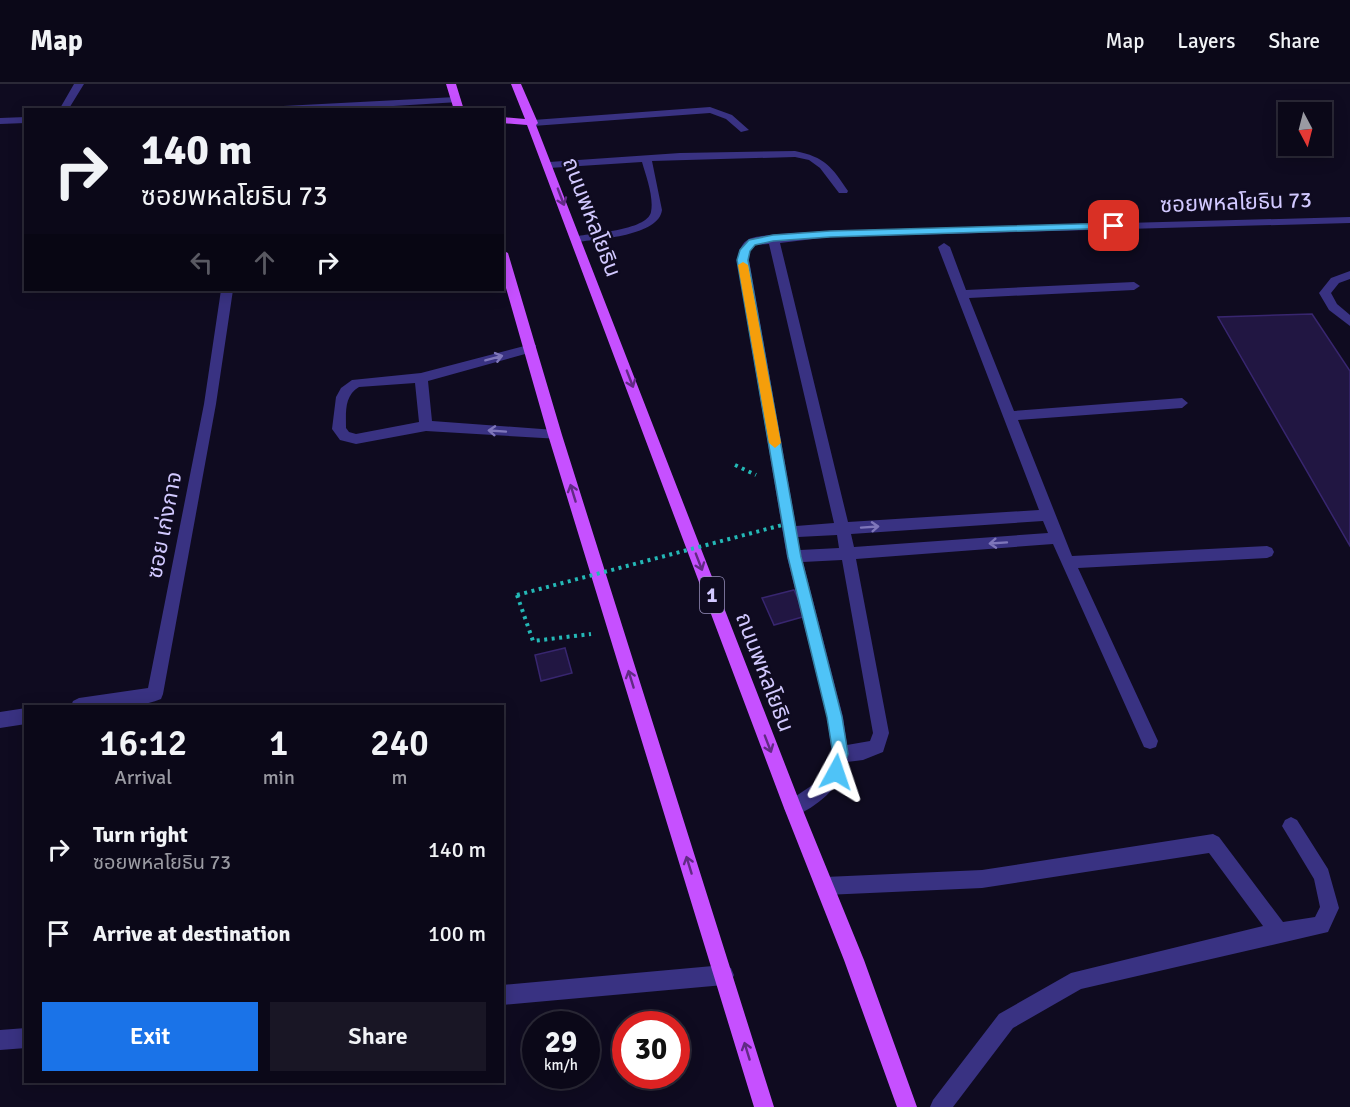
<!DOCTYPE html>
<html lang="en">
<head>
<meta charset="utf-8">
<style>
	body { margin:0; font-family:Signika,"Noto Sans Thai",sans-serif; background:#191625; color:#f1f3f6; height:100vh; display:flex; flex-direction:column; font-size:22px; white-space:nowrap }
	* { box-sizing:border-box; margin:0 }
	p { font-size:20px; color:#9a9aa2 }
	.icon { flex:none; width:33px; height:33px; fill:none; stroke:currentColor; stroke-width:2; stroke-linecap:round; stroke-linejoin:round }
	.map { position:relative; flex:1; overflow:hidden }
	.sheet { position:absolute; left:24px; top:621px; width:480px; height:378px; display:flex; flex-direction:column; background:#0b0818; border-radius:0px; box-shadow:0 3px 15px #0003,0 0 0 2px #2b2937 }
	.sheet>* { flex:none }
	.guide { position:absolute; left:24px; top:24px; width:480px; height:183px; border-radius:0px; box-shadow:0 3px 15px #0003,0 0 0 2px #2b2937; background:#0b0818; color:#f1f3f6; overflow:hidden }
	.needle { width:39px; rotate:173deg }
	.tools { position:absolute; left:1278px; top:18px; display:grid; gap:12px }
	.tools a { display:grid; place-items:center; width:54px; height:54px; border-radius:0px; background:#0b0818; box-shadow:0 3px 15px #0003,0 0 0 2px #2b2937; font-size:30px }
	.speed { position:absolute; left:522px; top:927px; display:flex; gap:12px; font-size:30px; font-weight:700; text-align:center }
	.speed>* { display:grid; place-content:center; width:78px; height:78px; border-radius:50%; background:#0b0818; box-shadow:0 3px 15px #0003,0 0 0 2px #2b2937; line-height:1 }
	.speed small { font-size:15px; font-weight:400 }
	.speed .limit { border:9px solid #d22; background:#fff; color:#111 }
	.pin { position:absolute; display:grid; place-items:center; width:51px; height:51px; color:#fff; margin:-26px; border-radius:12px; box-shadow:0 3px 9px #0006 }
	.me { position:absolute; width:66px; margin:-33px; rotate:5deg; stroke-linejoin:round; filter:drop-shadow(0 0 4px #0008) }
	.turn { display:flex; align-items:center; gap:21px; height:126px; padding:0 18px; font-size:27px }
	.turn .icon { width:78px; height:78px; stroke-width:2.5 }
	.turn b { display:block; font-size:42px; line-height:51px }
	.lanes { display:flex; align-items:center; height:57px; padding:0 18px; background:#0003; justify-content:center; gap:30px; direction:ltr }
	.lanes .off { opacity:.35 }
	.eta { display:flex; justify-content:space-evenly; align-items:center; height:102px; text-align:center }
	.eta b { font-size:36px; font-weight:600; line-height:42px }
	.action { display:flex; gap:12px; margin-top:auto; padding:12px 18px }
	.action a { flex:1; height:69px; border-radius:0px; background:#1a73e8; color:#fff; font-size:24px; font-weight:600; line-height:69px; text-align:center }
	.action a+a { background:#191625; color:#f1f3f6 }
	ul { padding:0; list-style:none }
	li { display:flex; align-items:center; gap:18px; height:84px; padding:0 18px }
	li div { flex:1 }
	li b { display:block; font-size:22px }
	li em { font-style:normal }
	header { display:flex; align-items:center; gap:36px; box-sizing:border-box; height:84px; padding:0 30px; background:#0b0818; border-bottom:2px solid #2b2937 }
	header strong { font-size:28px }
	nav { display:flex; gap:33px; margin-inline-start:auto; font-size:21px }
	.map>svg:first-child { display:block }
	.building { fill:#211642; stroke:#38266f; stroke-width:1.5 }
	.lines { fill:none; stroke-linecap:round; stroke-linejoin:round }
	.path { stroke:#24b8b6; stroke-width:4; stroke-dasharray:3 4.5; stroke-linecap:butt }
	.lane { fill:#393282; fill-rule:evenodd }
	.street { fill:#393282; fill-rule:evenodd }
	.primary { fill:#c650ff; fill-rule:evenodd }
	.path-bridge { stroke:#24b8b6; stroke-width:4; stroke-dasharray:3 4.5; stroke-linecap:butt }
	.oneway { stroke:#612a84 }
	.oneway2 { stroke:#7e76ba }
	.route { fill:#4fc3f7; stroke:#337fa1; stroke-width:1.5 }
	.slow { fill:#f59e0b }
	.labels { text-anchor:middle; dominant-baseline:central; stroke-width:4.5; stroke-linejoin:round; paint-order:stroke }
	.shield { fill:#0f0b20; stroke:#9890bc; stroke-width:1.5 }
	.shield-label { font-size:21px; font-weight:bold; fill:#d2c9ff }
	.street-label { font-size:22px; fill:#d2c9ff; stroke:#0f0b20 }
</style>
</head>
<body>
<header>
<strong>Map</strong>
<nav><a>Map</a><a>Layers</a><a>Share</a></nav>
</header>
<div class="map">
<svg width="1350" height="1023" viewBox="0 0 1350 1023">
	<rect width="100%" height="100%" fill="#0f0b20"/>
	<path class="building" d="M1312,230L1350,287V462L1218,233Z
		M794,506L806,532L774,541L762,514Z
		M565,564L572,589L541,597L535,571Z"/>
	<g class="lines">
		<path class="path" d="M735,381L756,391
			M517,511L533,557L591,550"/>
		<path class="lane" d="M710,23L732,31L749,46L741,48L726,35L710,29L533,42L528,39L533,36Z
			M795,67C825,73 832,83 848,107L847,109H839L820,84L809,76L795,73L652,77L662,126C659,152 598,155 577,158L573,157V153C589,149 647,147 651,128C654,113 646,92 642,78L549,84L544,81L549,78L680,69Z
			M1350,187V195L1339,199L1331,209L1337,220L1350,231V242L1329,226L1319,209L1331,194Z
			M532,260L536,261V267L428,297L432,337L555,346L562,351L560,355L426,347L356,360L340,356L332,345L336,313L341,304L352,296L421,289ZM415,299L419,338L356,350L349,348L346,344C346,328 344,312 359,303Z
			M1291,733L1297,736L1328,785L1339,824L1328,848L1081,905L1013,944L953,1023H930L933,1016L999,930L1071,889L1263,842L1209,769L982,804L825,811L819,808L816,802L819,796L825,793L982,786L1213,750L1219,753L1283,838L1315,833L1320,823L1314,795L1282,742L1285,736Z"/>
		<path class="street" d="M74,0H84L68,26H59Z
			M456,13L461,16L459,18L328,26H260L264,23Z
			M26,33V39L0,40V34Z
			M1350,133V139L830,153L780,159L848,438L1039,426L938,163L944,159L950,163L966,206L1134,198L1140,202L1134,206L969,214L1014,327L1182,314L1188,319L1182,324L1018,336L1072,472L1267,462L1272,464L1274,468L1272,472L1267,474L1078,484L1158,657L1156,663L1150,665L1144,663L1053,460L856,475L889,649L883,668L863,676L847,678C841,703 817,723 793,733L787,730L784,724L787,718L814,700L828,684L832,670L827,633L787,473L737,176C739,168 741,159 749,155C758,150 814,148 830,147ZM769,160L834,439L796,442L749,176L750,167L755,161ZM1043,437L1048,449L854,463L851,450ZM837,451L839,464L800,466L798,453ZM842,476L873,649L870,657L847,661L843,633L803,478Z
			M221,206H233L216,320L163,610L161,615C133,626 100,622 71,622L73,617L79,614L148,604L204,320Z
			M26,624V640L0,644V628Z
			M724,881L731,884L734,891L731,898L724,901L502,921V901Z
			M26,944V964L0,966V946Z"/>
		<path class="primary" d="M446,0H456L464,26H454Z
			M511,0H521L538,39L536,41L802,724L864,876L917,1023H897L844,876L784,724L527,41L502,39V33L525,35Z
			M502,166L508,169L562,351L774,1023H754L548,351L502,190Z"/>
		<path class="path-bridge" d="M517,511L786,440"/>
	</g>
	<defs><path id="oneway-shaft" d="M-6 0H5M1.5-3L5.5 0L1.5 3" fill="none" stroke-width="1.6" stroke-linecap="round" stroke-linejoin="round" transform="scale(1.5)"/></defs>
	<g class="oneway">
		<use href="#oneway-shaft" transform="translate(561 113) rotate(69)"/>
		<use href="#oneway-shaft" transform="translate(630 295) rotate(69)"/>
		<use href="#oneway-shaft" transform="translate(573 409) rotate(-107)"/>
		<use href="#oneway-shaft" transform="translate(699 478) rotate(69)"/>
		<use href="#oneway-shaft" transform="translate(631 595) rotate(-107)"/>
		<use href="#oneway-shaft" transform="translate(768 660) rotate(69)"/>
		<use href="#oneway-shaft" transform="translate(689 781) rotate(-107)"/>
		<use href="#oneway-shaft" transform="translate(747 967) rotate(-107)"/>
	</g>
	<g class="oneway2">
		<use href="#oneway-shaft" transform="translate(494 274) rotate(-15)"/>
		<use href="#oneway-shaft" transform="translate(497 347) rotate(-176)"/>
		<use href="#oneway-shaft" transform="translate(870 443) rotate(-4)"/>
		<use href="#oneway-shaft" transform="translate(998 459) rotate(176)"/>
	</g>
	<path class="route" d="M1114,139L1117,140V144L830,153L773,157L755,161L750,167L748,176L801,473L842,633L848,670L841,693L836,695L830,693L828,688L833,670L827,633L788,473L737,176L740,166L749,156L773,151L830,147Z"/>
	<path class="slow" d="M743,178L748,181L781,359L775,364L769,359L738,181Z"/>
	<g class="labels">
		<rect class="shield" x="700" y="493" width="24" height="36" rx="4.5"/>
		<g class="shield-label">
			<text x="712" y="511">1</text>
		</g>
		<g class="street-label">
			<text transform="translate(1236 118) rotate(-2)">ซอยพหลโยธิน 73</text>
			<text transform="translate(592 133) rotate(69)">ถนนพหลโยธิน</text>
			<text transform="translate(164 441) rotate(-79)">ซอย เก่งกาจ</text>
			<text transform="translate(765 588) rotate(69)">ถนนพหลโยธิน</text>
		</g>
	</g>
</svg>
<div class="tools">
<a><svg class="needle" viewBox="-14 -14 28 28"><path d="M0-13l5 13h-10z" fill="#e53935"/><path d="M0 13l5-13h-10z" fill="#9a9aa2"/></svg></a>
</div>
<div class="speed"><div>29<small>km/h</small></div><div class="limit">30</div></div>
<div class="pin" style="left:1114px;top:142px;background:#d93025"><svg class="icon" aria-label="arrive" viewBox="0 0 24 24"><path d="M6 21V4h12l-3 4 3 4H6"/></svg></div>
<svg class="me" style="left:836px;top:688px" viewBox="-20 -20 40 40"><path d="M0-17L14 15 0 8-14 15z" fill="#4fc3f7" stroke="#fff" stroke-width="4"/></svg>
<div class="guide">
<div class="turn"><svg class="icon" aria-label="right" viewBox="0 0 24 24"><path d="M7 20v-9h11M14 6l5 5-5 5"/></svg><div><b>140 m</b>ซอยพหลโยธิน 73</div></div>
<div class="lanes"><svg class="icon off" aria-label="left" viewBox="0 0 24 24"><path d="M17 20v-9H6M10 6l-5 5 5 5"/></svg><svg class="icon off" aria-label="ahead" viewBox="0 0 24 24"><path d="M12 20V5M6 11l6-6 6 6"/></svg><svg class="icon" aria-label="right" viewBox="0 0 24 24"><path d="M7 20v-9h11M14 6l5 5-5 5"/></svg></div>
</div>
<section class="sheet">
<div class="eta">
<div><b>16:12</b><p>Arrival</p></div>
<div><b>1</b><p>min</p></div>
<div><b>240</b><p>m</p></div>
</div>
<ul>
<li><svg class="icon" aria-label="right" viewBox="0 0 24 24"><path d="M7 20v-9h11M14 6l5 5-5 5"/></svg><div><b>Turn right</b><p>ซอยพหลโยธิน 73</p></div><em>140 m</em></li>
<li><svg class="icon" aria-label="arrive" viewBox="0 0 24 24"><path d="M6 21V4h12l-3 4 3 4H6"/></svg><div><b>Arrive at destination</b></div><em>100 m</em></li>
</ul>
<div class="action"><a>Exit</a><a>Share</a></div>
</section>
</div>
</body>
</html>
